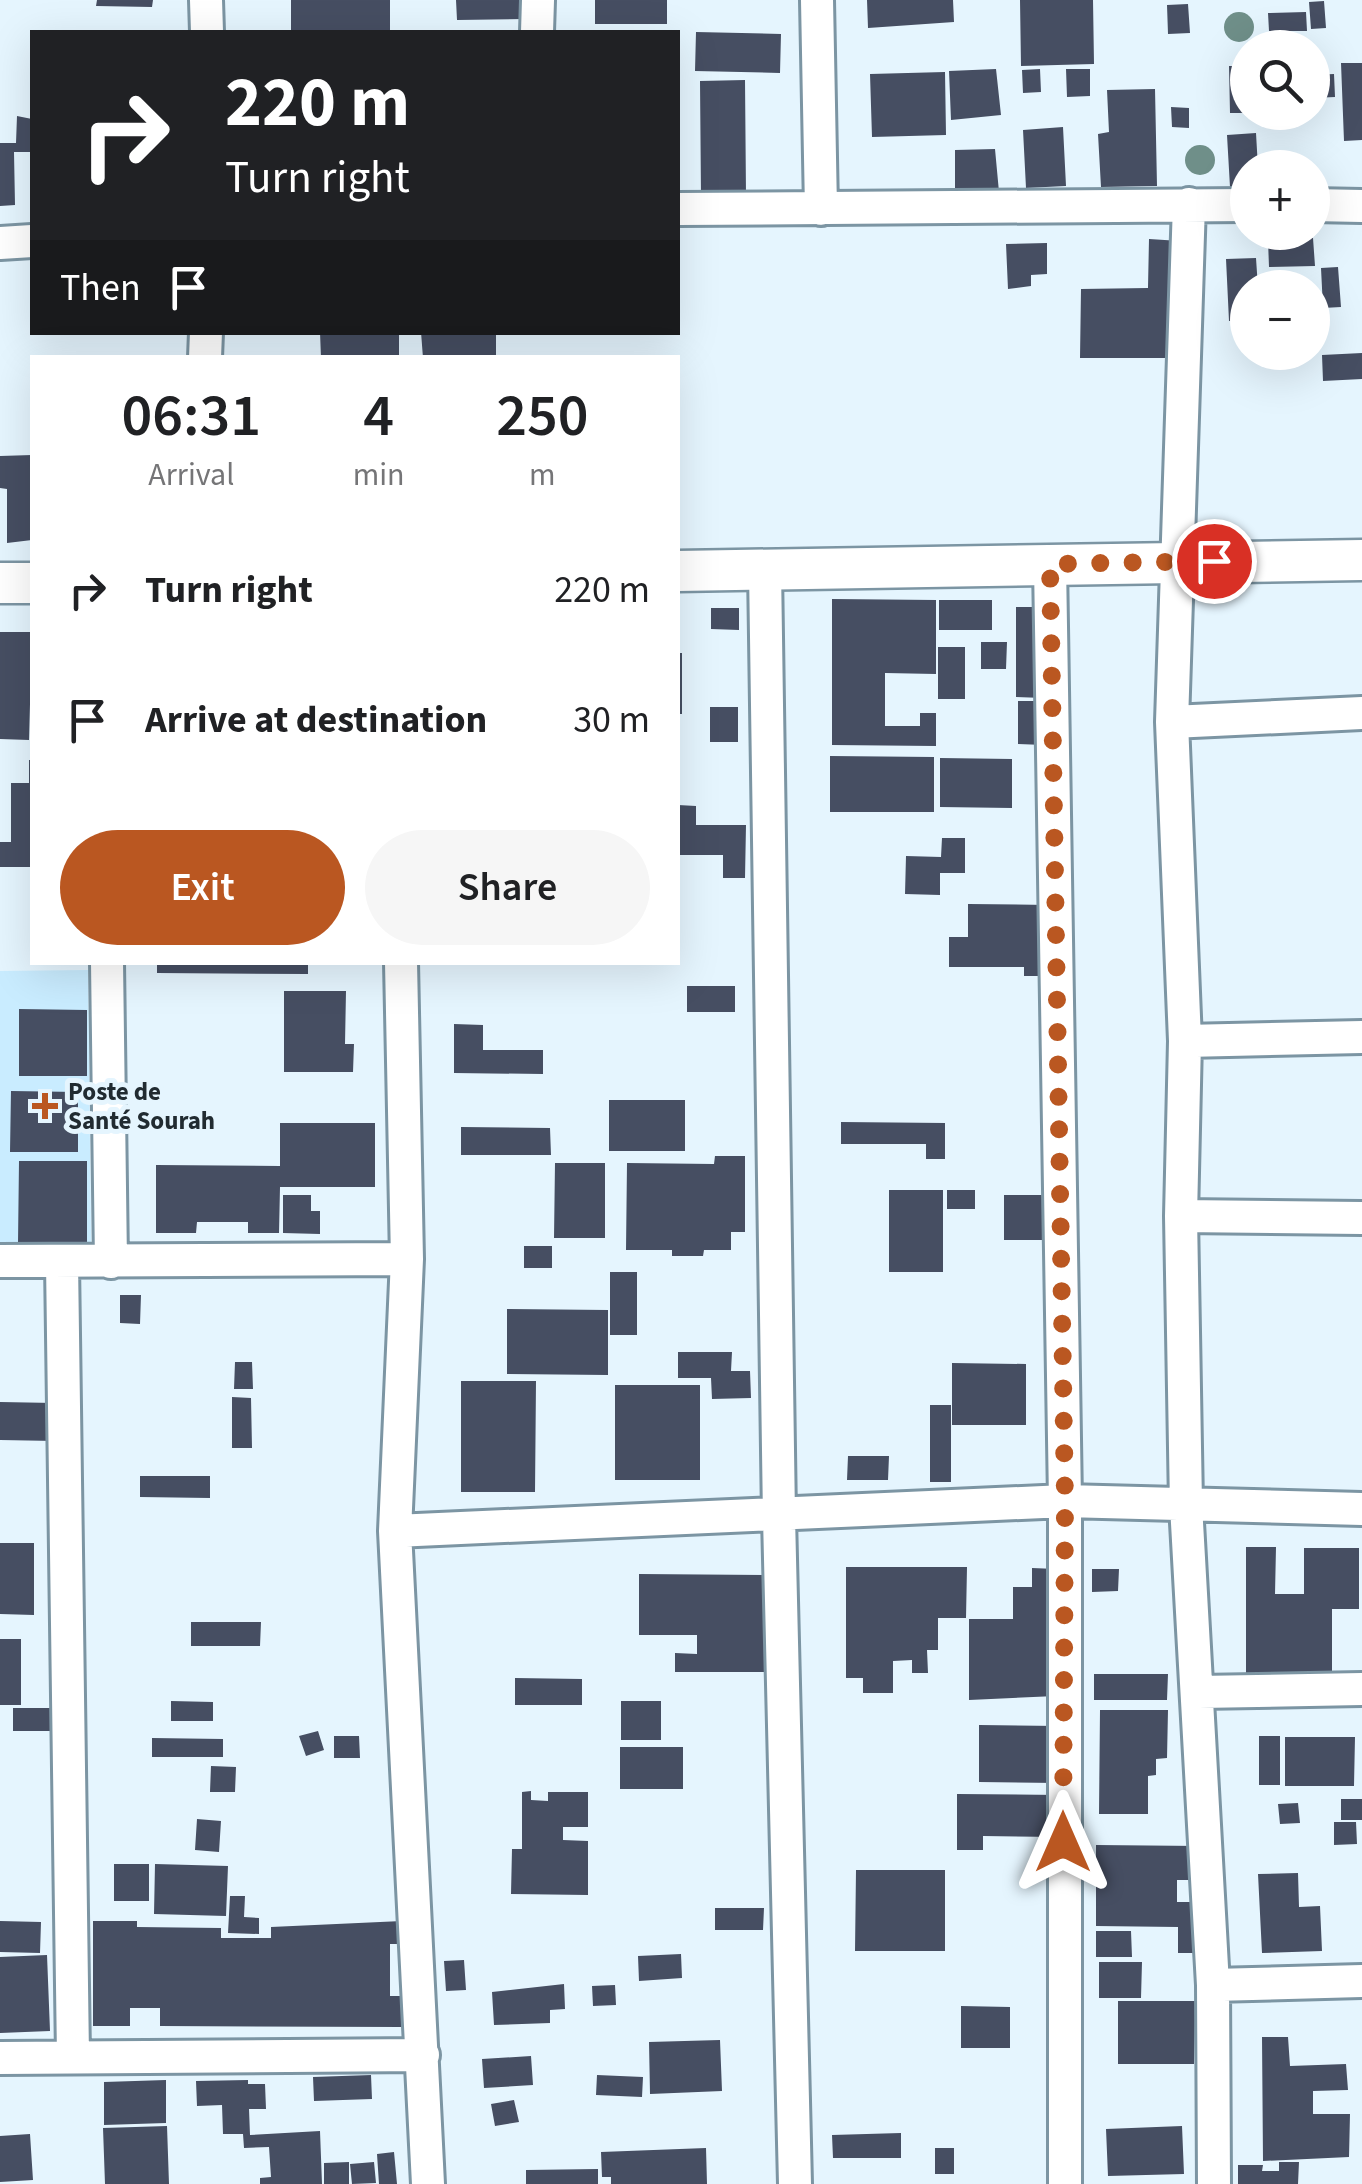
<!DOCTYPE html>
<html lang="en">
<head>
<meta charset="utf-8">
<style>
	body { margin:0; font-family:"Source Sans 3",sans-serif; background:#f6f6f6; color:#202124; height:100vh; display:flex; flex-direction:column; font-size:38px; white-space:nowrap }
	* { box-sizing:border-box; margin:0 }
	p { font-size:32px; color:#757577 }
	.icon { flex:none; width:55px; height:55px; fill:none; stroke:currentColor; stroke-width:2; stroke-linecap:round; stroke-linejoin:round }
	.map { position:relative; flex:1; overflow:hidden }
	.sheet { position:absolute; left:30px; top:355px; width:650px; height:610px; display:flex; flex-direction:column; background:#fff; border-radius:0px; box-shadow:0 10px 40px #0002 }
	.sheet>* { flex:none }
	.banner { position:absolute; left:30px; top:30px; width:650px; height:305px; border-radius:0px; box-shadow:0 10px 40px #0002; background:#202124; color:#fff; overflow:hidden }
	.buttons { position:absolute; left:1230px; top:30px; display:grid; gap:20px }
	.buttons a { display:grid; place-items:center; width:100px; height:100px; border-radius:50%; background:#fff; box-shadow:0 10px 40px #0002; font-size:50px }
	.pin { position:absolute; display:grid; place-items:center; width:85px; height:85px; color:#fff; margin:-42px; border:5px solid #fff; border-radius:50%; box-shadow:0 2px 10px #0007 }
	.me { position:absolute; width:110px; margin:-55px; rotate:0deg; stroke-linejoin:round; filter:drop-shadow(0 0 8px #0008) }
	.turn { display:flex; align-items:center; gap:35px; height:210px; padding:0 30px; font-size:45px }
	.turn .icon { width:130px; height:130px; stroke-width:2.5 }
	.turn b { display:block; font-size:70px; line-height:85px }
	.then { display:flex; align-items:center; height:95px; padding:0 30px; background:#0003; gap:20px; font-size:38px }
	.eta { display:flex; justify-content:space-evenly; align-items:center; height:170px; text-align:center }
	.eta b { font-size:60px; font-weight:600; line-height:70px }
	.primary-button { display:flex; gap:20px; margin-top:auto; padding:20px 30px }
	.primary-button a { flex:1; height:115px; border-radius:60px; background:#ba5721; color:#fff; font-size:40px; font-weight:600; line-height:115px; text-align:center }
	.primary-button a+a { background:#f6f6f6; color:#202124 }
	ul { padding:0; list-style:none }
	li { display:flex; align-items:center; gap:30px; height:130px; padding:0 30px }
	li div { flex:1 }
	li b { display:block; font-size:38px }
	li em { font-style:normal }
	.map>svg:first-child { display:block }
	.built { fill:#c9ecff }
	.building { fill:#464e62 }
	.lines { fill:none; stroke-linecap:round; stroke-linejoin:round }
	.minor-casing { stroke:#7c95a3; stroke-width:38 }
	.tertiary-casing { stroke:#7c95a3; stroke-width:45 }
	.minor { stroke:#fff; stroke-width:32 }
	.tertiary { stroke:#fff; stroke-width:40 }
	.tree { fill:#6f8f89 }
	.route { stroke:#ba5721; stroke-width:18; stroke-dasharray:0 32.4 }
	.poi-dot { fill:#ba5721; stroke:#e5f5fe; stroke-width:4 }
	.labels { text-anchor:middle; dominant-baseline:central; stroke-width:10; stroke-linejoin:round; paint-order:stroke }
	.poi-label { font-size:25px; font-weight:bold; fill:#212b31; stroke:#e5f5fe; text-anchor:start }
</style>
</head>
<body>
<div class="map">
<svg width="1362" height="2184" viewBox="0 0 1362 2184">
	<rect width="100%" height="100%" fill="#e5f5fe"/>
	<path class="built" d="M88,970L91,1242H0V971Z"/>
	<path class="building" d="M97,0H153L152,7L96,6Z
		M291,0H390V32H291Z
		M456,0H523L524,19L457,20Z
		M595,0H667V24H595Z
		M867,0H953L954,22L868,28Z
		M1020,0H1093L1094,64L1021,66Z
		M1324,1L1326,28L1311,29L1309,2Z
		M1188,4L1190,33L1168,34L1167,5Z
		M1306,12L1307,31H1269L1268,13Z
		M696,32L781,34L780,73L695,71Z
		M1341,63H1362V140L1344,141Z
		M1229,66H1248V113H1230Z
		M996,69L1001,115L951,120L949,71Z
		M1040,69L1041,92L1023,93L1022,70Z
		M1066,69H1090V96L1067,97Z
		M945,72L946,135L872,137L870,74Z
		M1334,74L1335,97L1312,98V75Z
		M745,80L746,196L701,197L700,81Z
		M1155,89L1157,186L1101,187L1098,134L1109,132L1107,90Z
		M1171,107L1189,108V128L1172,127Z
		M17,116L32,119V152H14L15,205L0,206V143H16Z
		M1063,127L1066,186L1026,188L1023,130Z
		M1256,133L1258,168H1248V186L1230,187L1227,135Z
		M995,149L999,192L955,191V150Z
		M1313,238L1315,266L1269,267L1268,240Z
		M1149,239L1180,241L1179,358H1080L1081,289L1148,288Z
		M1047,243V274L1031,275V286L1008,289L1006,244Z
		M1256,258L1258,288H1248V320L1229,321L1226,259Z
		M1338,267L1341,307L1323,308L1321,268Z
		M320,332H399V358H321Z
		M421,332H496V358H423Z
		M1362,353V379L1323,381L1322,355Z
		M32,455V540L7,543V489L0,488V456Z
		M832,599L936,600V674L885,673V726H920V713H936V746L832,745Z
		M939,600H992V630H939Z
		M1016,607H1043V698L1016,697Z
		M711,608H739V630L711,629Z
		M0,632H32L29,740L0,739Z
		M981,642H1007L1006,669H981Z
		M938,647H965V699H938Z
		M678,653H682V714H678Z
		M1018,701H1044V745L1018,744Z
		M710,707H738V742H710Z
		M830,756L934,757V812H830Z
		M940,758L1012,759V808L940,807Z
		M29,760H32V867H0V842H11V783H29Z
		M678,805L696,806V825H746L745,878H723V855H678Z
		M942,838H965V873H940V895L905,894L906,856L941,857Z
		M968,904L1049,905V976H1024V967H949V937H968Z
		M157,962H308V974L157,973Z
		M687,986H735V1012H687Z
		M284,991H346L345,1044H354L353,1072H284Z
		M19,1009L87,1010V1076H19Z
		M454,1024L483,1025V1050H543V1074L454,1073Z
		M11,1091L78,1092V1152H10Z
		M609,1100H685V1151H609Z
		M841,1122L945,1123V1159H926V1144H841Z
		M280,1123H375V1187H280L279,1233H248V1222H197L196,1233H156V1165L280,1166Z
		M461,1127L550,1128L551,1155H461Z
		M715,1156H745V1232H731V1250H704L703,1256H672V1250H626L627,1163L714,1164Z
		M19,1161H87V1243H18Z
		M555,1163H605V1238H554Z
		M889,1190H943V1272H889Z
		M947,1190H975V1209H947Z
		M283,1195H311V1211H320V1234L283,1233Z
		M1004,1195H1048V1240H1004Z
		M524,1246H552V1268H524Z
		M610,1272H637V1335H610Z
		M120,1295H141L140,1324L120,1323Z
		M507,1309L608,1310V1375L507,1374Z
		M678,1352H732L731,1371H750L751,1398L712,1399L711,1378H678Z
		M235,1362H252L253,1389H234Z
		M952,1363L1026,1364V1425H952Z
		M461,1381H536L535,1492H461Z
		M615,1385H700V1480H615Z
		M232,1397L251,1398L252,1448H232Z
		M0,1402L55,1403L56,1441L0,1440Z
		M930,1405H951V1482H930Z
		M848,1456H889L888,1480H847Z
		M140,1476H210V1498L140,1497Z
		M0,1543H34V1615L0,1614Z
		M1246,1547H1276L1275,1594H1304V1548H1359V1609H1332V1675H1246Z
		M846,1567H967L966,1618H938V1650H927L928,1673H912V1660L893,1661V1693H863V1678H846Z
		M1032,1568L1056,1569V1696L969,1700V1619H1013V1587H1032Z
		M1092,1569H1119L1118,1591L1092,1592Z
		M639,1574L767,1575L766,1672H675V1653L697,1654V1635H639Z
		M191,1622H261L260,1646H191Z
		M0,1639H21V1705H0Z
		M1094,1674H1168L1167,1700H1094Z
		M515,1678L582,1679V1705H515Z
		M171,1701L213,1702V1721H171Z
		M621,1701H661V1740H621Z
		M13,1708H64V1731H13Z
		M1100,1710H1168L1167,1758L1156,1759V1775L1148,1776V1814H1099Z
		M979,1725L1058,1726L1057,1783L979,1782Z
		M318,1731L324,1750L306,1756L299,1736Z
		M334,1736H359L360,1758H334Z
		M1259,1736H1280V1785H1259Z
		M1285,1737H1355L1354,1786H1285Z
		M152,1738L223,1739V1757H152Z
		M620,1747H683V1789H620Z
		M211,1766L236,1767L235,1792H210Z
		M531,1791V1800L548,1801V1792H588V1827H563V1840L588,1841V1895L511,1894L512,1849H522V1792Z
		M957,1794L1059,1795V1837L983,1836V1850H957Z
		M1341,1799H1362V1820H1341Z
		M1298,1803L1300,1823L1280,1824L1278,1804Z
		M197,1819L221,1821L219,1852L195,1850Z
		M1334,1822H1356L1357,1844L1334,1845Z
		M1096,1845L1200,1846V1880H1177V1902H1199V1953H1178V1927L1096,1926Z
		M114,1864H149V1901H114Z
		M155,1864L228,1866L226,1916L154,1914Z
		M856,1870H945V1951H855Z
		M1298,1873L1299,1907L1320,1906L1322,1951L1262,1953L1258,1874Z
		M230,1896H245L244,1917L259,1918V1934L228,1933Z
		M715,1908H764L763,1930H715Z
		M0,1921L41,1922L40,1953L0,1952Z
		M93,1921H137V1927L221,1928V1938H271V1927L402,1921V1944H390V1996H402V2027L160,2026V2008H130V2026H93Z
		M1096,1931H1131L1132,1957H1096Z
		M681,1954L682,1978L639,1981L638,1956Z
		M47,1955L50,2031L0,2033V1957Z
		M464,1960L466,1990L446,1991L444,1961Z
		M1099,1962H1142L1141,1998H1099Z
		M564,1984L565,2009L550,2010V2023L494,2025L492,1992Z
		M615,1985L616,2005L593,2006L592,1986Z
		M1118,2001H1202V2021H1195L1194,2064H1118Z
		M961,2006L1010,2007V2048H961Z
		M1262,2037H1288L1290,2066L1346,2064L1348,2090L1313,2091V2114H1350L1349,2157L1263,2161Z
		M720,2040L722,2091L650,2094L649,2042Z
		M531,2056L533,2085L484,2088L482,2059Z
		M371,2075L372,2099L314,2101L313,2077Z
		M597,2075L643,2077L642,2097L596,2095Z
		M166,2080V2123L104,2125V2082Z
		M248,2080V2084H265L266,2109H249L250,2135L320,2131L322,2184H260V2178L271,2177L269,2147L244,2148L243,2134H223L222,2105L197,2106L196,2081Z
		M514,2100L519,2122L495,2126L491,2104Z
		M167,2126L169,2184H105L103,2128Z
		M1182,2126L1184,2174L1108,2176L1106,2129Z
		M901,2133V2158H833L832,2135Z
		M30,2134L33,2180L0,2182V2136Z
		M706,2148L707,2184H611V2177H602L601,2152Z
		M935,2148H954V2174H935Z
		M394,2152L397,2184H379L377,2154Z
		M349,2162V2184H324V2163Z
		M374,2162L376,2183L352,2184L350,2164Z
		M1279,2162H1299L1298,2184H1238V2165H1263L1262,2171H1279Z
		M598,2169V2184H526V2170Z"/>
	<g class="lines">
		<defs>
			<path id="minor" d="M206,0L207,32
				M817,0L821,209
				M537,32L538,0
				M1189,204L1172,722L1185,1041L1181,1216L1186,1505L1213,1985L1214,2184
				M1312,205L1362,206
				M678,209L1248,205
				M0,243L32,241
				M205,358L206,332
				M1050,564L1065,1501V2184
				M765,569L779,1517L795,2184
				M1172,722L1362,713
				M107,962L111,1262
				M401,962L407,1259L395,1531L428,2184
				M1185,1041L1362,1037
				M1181,1216L1362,1218
				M0,1261L407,1259
				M62,1262L73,2057
				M395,1531L1065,1501L1362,1509
				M1199,1692L1362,1689
				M1213,1985L1362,1981
				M0,2058L423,2055"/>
			<path id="tertiary" d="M678,571L1362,560
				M0,583H32"/>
		</defs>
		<use href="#minor" class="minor-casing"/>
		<use href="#tertiary" class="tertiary-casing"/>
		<use href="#minor" class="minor"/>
		<use href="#tertiary" class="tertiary"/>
	</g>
	<g class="tree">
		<circle cx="1239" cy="27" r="15"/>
		<circle cx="1200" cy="160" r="15"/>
	</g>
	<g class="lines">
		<path class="route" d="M1063,1842L1065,1501L1050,564L1214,561"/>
	</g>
	<path class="poi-dot" d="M40 1091h10v10h10v10h-10v10h-10v-10h-10v-10h10z"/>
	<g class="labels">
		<g class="poi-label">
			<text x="68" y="1092">Poste de<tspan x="68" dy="29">Santé Sourah</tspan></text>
		</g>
	</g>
</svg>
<div class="buttons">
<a><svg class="icon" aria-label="search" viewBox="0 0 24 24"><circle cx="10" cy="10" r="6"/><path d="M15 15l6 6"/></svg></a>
<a>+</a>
<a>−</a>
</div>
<div class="pin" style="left:1214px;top:561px;background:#d93025"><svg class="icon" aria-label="arrive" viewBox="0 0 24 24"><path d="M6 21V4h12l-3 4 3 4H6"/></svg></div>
<svg class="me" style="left:1063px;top:1842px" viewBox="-20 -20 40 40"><path d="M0-17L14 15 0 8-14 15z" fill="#ba5721" stroke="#fff" stroke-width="4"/></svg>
<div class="banner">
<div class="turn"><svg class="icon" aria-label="right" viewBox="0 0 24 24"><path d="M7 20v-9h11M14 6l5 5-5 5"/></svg><div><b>220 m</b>Turn right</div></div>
<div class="then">Then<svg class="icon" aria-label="arrive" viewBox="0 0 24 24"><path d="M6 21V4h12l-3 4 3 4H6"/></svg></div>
</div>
<section class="sheet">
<div class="eta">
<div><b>06:31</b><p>Arrival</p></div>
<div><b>4</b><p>min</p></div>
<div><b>250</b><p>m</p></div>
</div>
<ul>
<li><svg class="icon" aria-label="right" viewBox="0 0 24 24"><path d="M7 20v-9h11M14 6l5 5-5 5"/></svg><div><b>Turn right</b></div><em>220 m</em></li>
<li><svg class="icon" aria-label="arrive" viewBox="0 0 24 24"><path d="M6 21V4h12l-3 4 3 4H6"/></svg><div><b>Arrive at destination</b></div><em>30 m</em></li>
</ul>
<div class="primary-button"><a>Exit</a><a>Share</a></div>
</section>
</div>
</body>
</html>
